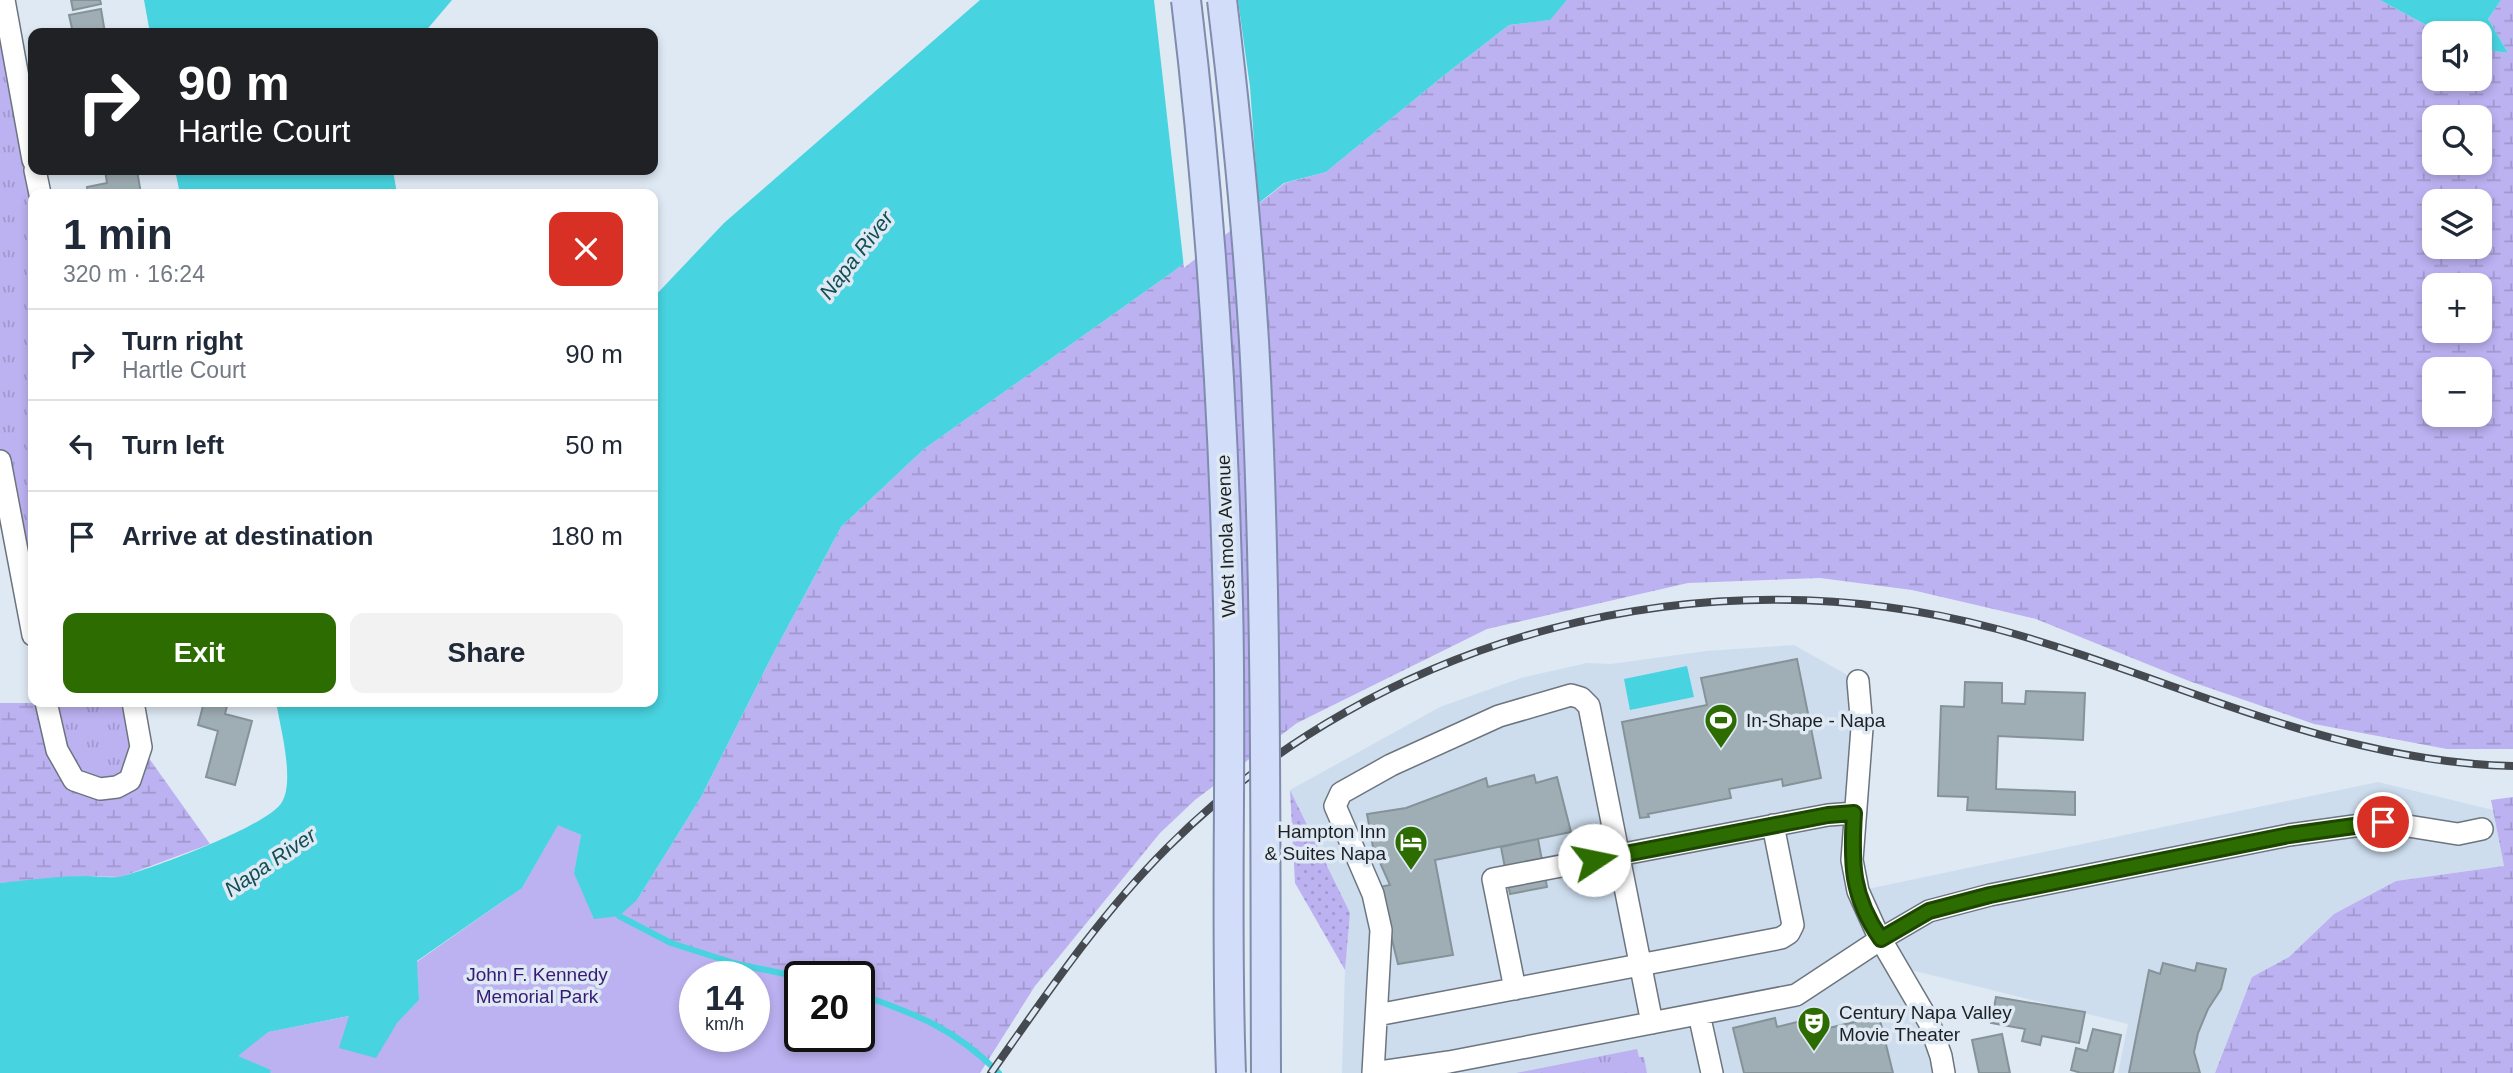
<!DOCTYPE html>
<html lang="en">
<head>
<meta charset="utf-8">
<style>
	body { margin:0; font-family:Arial,sans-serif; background:#f2f2f3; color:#1f2937; height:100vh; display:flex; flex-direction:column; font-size:26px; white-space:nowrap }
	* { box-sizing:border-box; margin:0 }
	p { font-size:23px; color:#747a83 }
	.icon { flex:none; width:38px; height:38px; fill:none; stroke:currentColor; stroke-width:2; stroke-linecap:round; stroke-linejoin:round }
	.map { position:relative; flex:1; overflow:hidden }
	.drawer { position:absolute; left:28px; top:189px; width:630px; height:518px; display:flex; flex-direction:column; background:#fff; border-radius:14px; box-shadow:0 4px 10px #0003 }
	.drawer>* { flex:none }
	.banner { position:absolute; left:28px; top:28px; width:630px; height:147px; border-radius:14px; box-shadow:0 4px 10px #0003; background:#202124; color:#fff; overflow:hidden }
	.buttons { position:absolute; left:2422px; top:21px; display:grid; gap:14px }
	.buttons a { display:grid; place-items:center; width:70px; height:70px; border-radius:14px; background:#fff; box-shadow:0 4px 10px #0003; font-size:35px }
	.speed { position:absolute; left:679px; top:961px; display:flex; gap:14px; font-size:35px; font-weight:700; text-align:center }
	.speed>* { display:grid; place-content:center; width:91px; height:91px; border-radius:50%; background:#fff; box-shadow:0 4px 10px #0003; line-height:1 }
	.speed small { font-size:18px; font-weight:400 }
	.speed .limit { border:4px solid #111; border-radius:10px; background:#fff; color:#111 }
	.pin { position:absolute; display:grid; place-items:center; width:60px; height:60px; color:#fff; margin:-30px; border:4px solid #fff; border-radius:50%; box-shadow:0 2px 7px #0007 }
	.me { position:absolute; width:77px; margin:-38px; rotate:79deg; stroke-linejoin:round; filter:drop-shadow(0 0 5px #0008) }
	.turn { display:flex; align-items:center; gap:24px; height:147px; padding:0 35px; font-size:32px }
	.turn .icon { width:91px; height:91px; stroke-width:2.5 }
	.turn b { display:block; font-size:49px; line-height:60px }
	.round { display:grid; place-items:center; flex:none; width:74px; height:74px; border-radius:14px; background:#f2f2f3 }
	.head { display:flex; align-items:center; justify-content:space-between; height:119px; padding:0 35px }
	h1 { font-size:42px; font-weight:700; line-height:52px }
	.cta { display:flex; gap:14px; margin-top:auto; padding:14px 35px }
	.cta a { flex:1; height:80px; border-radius:14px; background:#2c6c00; color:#fff; font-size:28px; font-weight:700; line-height:80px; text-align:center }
	.cta a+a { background:#f2f2f3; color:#1f2937 }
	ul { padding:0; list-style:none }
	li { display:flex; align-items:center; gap:21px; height:91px; padding:0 35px; border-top:2px solid #e0e1e3 }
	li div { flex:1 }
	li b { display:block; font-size:26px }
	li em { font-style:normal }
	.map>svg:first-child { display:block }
	.built { fill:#cddded }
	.grass { fill:url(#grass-tufts) }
	.wetland { fill:url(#wetland-marsh); fill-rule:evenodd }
	.park { fill:#bcb1f1; fill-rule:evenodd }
	.garden { fill:url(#garden-dots) }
	.water { fill:#47d3df }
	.pier { fill:#dee9f4 }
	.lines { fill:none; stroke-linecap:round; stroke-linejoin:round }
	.stream { stroke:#47d3df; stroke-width:6 }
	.building { fill:#9faeb4; stroke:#859399; stroke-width:2 }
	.minor-casing { stroke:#6c757f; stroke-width:24 }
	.minor { stroke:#fff; stroke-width:21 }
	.rail-casing { stroke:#454a50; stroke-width:8 }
	.rail { stroke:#dee9f4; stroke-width:5; stroke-dasharray:16; stroke-linecap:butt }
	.major-bridge-casing { stroke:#7f8cae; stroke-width:32; stroke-linecap:butt }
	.major-bridge { stroke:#d2ddfa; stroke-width:28 }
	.route-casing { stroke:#1d4600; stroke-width:18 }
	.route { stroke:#2c6c00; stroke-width:12 }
	.labels { text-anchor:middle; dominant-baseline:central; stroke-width:7; stroke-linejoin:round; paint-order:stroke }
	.street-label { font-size:19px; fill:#1d2125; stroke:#dee9f4 }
	.poi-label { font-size:19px; fill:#1d2125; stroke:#dee9f4; text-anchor:start }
	.park-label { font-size:19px; fill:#391977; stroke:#dee9f4 }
	.water-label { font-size:21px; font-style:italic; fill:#124e53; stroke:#dee9f4 }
</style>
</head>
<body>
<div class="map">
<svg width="2513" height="1073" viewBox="0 0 2513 1073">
	<defs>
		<pattern id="grass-tufts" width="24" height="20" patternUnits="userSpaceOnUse" patternTransform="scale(1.75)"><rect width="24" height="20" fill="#bcb1f1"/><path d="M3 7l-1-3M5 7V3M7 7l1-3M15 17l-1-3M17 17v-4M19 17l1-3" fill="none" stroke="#a198ce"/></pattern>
		<pattern id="wetland-marsh" width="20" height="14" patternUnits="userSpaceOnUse" patternTransform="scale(1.75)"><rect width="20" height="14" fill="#bcb1f1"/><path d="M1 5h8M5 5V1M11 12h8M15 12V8" fill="none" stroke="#a198ce"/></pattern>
		<pattern id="garden-dots" width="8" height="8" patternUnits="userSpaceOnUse" patternTransform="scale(1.75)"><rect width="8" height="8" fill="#bcb1f1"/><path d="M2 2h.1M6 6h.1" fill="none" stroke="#a198ce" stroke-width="1.8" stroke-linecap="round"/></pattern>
	</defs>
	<rect width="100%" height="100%" fill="#dee9f4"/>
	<path class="built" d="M1794,645L1858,681V891L2378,782L2493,810L2504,866L2396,881L2334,914L2289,957L2252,977L2215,1073H2118L2128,1024L1899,967L1944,1073H1342L1345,970L1350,913L1290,790L1440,707L1521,678L1587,663L1611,664L1706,651Z"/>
	<path class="grass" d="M0,0L33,194V635L0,461Z
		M46,702H133L130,780H74Z
		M1637,1049L1639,1057H1644L1647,1073H1516Z"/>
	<path class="wetland" d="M1567,0H2380L2441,33H2434V79H2480V49L2508,53L2488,19L2501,0H2513V749H2447L2314,724L2189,681L2036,619L1912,590L1820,578L1688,583L1487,629L1297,723L1195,800L1160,833L1035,986L980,1073H270L271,1070L237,1056L332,1020L350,1016L397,1023L419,1000L417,962L522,888L581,835L574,873L637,900L701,797L772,656L841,527L924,449L1174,271L1285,183L1326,172L1442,77L1509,25L1549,20ZM2434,117H2480V163H2434ZM2434,201H2480V247H2434ZM2434,285H2480V331H2434ZM2434,369H2480V415H2434ZM695,976H754V1036H695ZM800,976H859V1036H800Z
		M0,703H46L74,780L117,787L141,747L210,844L121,877L84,876L0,883Z
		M2513,797V1073H2215L2252,977L2289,957L2334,914L2396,881L2504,866L2491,800Z"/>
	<path class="park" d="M558,824L581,835L574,873L594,919L619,916L671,943L737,964L800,977V1036H859V994C906,1011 947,1027 985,1059L978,1073H270L271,1070L237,1056L267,1032L350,1016L376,1058L397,1023L419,1000L417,962L522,888ZM695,976H754V1036H695Z"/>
	<path class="garden" d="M1290,790L1350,913L1345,970L1295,883Z"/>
	<path class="water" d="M144,0H452L424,33H150Z
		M980,0H1567L1550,20L1509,25L1442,77L1326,172L1284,183L1174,271L924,449L841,527L772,656L701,797L637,900L619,916L594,919L574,873L581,835L558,825L522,888L417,961L419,1000L397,1023L376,1058L339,1048L349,1016L268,1032L238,1056L271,1070L270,1073H0V883C28,880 57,876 86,876C97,876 112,879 123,876C151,869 270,825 282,802C295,780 280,726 276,702H653V298L724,223Z
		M2380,0H2501L2488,19L2508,53L2480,49V33H2441Z
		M175,170H393L397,194H180Z
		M1687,666L1694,697L1630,710L1624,679Z"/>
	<path class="pier" d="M1154,0H1238L1250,87L1259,208L1184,268Z"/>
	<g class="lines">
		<path class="stream" d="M618,910L619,916L671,943L737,964L800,977
			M859,994C918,1015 954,1028 999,1073"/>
	</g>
	<path class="building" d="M71,0H100L101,4L73,10Z
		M101,9L105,33H73L69,15Z
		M105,170H137L141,194H88L87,187L107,183Z
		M1797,659L1821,778L1783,786L1782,779L1729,789L1731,798L1648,814L1649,817L1640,818L1622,722L1707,705L1701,678Z
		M1965,682L2002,683V703L2025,704L2026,691L2085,693L2083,740L1998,736L1996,789L2075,792V815L1967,810L1968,797L1938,796L1941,706L1964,707Z
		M204,702H228L225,714L252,721L235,785L206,777L218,731L198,725Z
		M1534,775L1536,783L1557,777L1571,832L1435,860L1453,955L1398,964L1379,887L1390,885L1373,847L1367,814L1406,808L1486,778L1488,787Z
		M1538,839L1547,887L1510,894L1501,847Z
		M2163,963L2195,971L2197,963L2226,969L2221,989L2208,1009L2198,1033L2194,1052L2200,1073H2129L2149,970L2160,974Z
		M1996,997L2085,1012L2079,1043L2042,1036L2040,1045L2022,1041L2025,1029L1991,1023Z
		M1879,1016L1893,1073H1744L1733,1028L1775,1018L1777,1027L1805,1020L1808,1033Z
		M2093,1029L2121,1035L2113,1073H2081L2071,1070L2076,1048L2087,1051Z
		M2002,1034L2010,1073H1979L1972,1040Z"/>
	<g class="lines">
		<defs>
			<path id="minor" d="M4,0L33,160
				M35,170L40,194
				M0,461L33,635
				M1858,681L1862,728L1852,860L1858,891L1877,933L1929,1022L1941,1056L1944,1073
				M46,702L57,750L74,780L100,789L117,787L130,780L141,747L133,702
				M1515,989L1493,879L1828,815L1855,813
				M1699,1014L1712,1073
				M1377,1015L1781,938L1789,933L1793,925L1773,825
				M1373,1073L1449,1062L1796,995L1881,939L1929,911L1990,895L2289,835L2383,822L2458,834L2482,829
				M1373,1073L1381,930L1373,894L1335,806L1341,793L1391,765L1499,716L1571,695L1581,698L1589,706L1652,1023"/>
		</defs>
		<use href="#minor" class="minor-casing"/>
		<use href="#minor" class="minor"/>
		<defs>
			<path id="rail" d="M991,1073C1046,995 1099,916 1167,848C1381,633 1705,550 1997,629C2170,676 2330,762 2513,766"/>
		</defs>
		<use href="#rail" class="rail-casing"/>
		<use href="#rail" class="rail"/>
		<defs>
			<path id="major-bridge" d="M1186,0C1210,200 1223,401 1228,603C1232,760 1225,917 1231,1073
				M1222,0C1239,141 1253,283 1258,425C1267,641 1265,857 1266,1073"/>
		</defs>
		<use href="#major-bridge" class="major-bridge-casing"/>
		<use href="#major-bridge" class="major-bridge"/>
	</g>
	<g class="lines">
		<defs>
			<path id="route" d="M1594,860L1828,815L1854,813C1851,863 1851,896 1881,939L1929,911L1990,895L2289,835L2383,822"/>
		</defs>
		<use href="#route" class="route-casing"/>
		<use href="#route" class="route"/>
	</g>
	<defs>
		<symbol id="stadium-pin" viewBox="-11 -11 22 30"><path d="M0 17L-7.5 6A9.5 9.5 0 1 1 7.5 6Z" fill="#2c6c00" stroke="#dee9f4"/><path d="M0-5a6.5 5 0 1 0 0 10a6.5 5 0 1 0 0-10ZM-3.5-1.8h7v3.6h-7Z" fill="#fff"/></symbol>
		<symbol id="hotel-pin" viewBox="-11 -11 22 30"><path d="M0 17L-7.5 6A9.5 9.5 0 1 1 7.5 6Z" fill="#2c6c00" stroke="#dee9f4"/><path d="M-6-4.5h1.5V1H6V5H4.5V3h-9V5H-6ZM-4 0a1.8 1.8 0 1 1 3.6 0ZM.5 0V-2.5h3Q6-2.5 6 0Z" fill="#fff"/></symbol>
		<symbol id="theatre-pin" viewBox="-11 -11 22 30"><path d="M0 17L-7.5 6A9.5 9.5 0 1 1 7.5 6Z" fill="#2c6c00" stroke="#dee9f4"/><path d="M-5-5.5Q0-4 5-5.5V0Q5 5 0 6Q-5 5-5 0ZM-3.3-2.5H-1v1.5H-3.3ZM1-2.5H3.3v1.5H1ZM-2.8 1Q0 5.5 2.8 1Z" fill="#fff"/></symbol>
	</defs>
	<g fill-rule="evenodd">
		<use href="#stadium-pin" x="1702" y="701" width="38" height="52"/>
		<use href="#hotel-pin" x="1392" y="823" width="38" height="52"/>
		<use href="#theatre-pin" x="1795" y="1004" width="38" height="52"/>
	</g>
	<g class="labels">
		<g class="street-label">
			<text transform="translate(1226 536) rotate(-92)">West Imola Avenue</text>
		</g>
		<g class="poi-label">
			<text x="1746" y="720">In-Shape - Napa</text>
			<text x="1386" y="831" text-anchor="end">Hampton Inn<tspan x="1386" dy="22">&amp; Suites Napa</tspan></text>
			<text x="1839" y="1012">Century Napa Valley<tspan x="1839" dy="22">Movie Theater</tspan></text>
		</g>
		<g class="park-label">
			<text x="537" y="974">John F. Kennedy<tspan x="537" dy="22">Memorial Park</tspan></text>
		</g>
		<g class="water-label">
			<text transform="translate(856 255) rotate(-52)">Napa River</text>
			<text transform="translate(270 862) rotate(-34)">Napa River</text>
		</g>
	</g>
</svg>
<div class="buttons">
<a><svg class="icon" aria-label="sound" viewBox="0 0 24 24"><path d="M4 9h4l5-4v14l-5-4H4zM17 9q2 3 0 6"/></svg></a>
<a><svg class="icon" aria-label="search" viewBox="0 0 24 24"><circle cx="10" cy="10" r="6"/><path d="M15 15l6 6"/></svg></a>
<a><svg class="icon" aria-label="layers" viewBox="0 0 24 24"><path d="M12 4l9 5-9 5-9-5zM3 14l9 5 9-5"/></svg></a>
<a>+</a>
<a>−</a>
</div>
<div class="speed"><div>14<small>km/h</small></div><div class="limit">20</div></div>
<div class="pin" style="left:2383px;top:822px;background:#d93025"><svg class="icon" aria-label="arrive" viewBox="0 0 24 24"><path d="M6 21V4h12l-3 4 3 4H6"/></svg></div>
<svg class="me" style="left:1594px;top:860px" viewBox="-20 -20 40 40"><circle r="19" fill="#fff"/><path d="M0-13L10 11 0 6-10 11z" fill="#2c6c00"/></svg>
<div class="banner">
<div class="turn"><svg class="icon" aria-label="right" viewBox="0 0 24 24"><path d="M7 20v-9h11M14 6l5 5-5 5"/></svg><div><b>90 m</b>Hartle Court</div></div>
</div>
<section class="drawer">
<div class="head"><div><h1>1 min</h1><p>320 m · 16:24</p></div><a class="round" style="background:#d93025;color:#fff"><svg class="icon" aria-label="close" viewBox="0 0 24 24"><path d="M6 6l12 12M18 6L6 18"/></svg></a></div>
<ul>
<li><svg class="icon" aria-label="right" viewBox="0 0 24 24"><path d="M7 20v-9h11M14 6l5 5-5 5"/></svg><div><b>Turn right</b><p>Hartle Court</p></div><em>90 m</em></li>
<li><svg class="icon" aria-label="left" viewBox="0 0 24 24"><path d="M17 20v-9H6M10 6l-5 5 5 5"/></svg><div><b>Turn left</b></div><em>50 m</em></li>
<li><svg class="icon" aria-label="arrive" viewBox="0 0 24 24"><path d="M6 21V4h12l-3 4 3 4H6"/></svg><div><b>Arrive at destination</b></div><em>180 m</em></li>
</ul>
<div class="cta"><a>Exit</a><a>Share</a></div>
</section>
</div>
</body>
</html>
